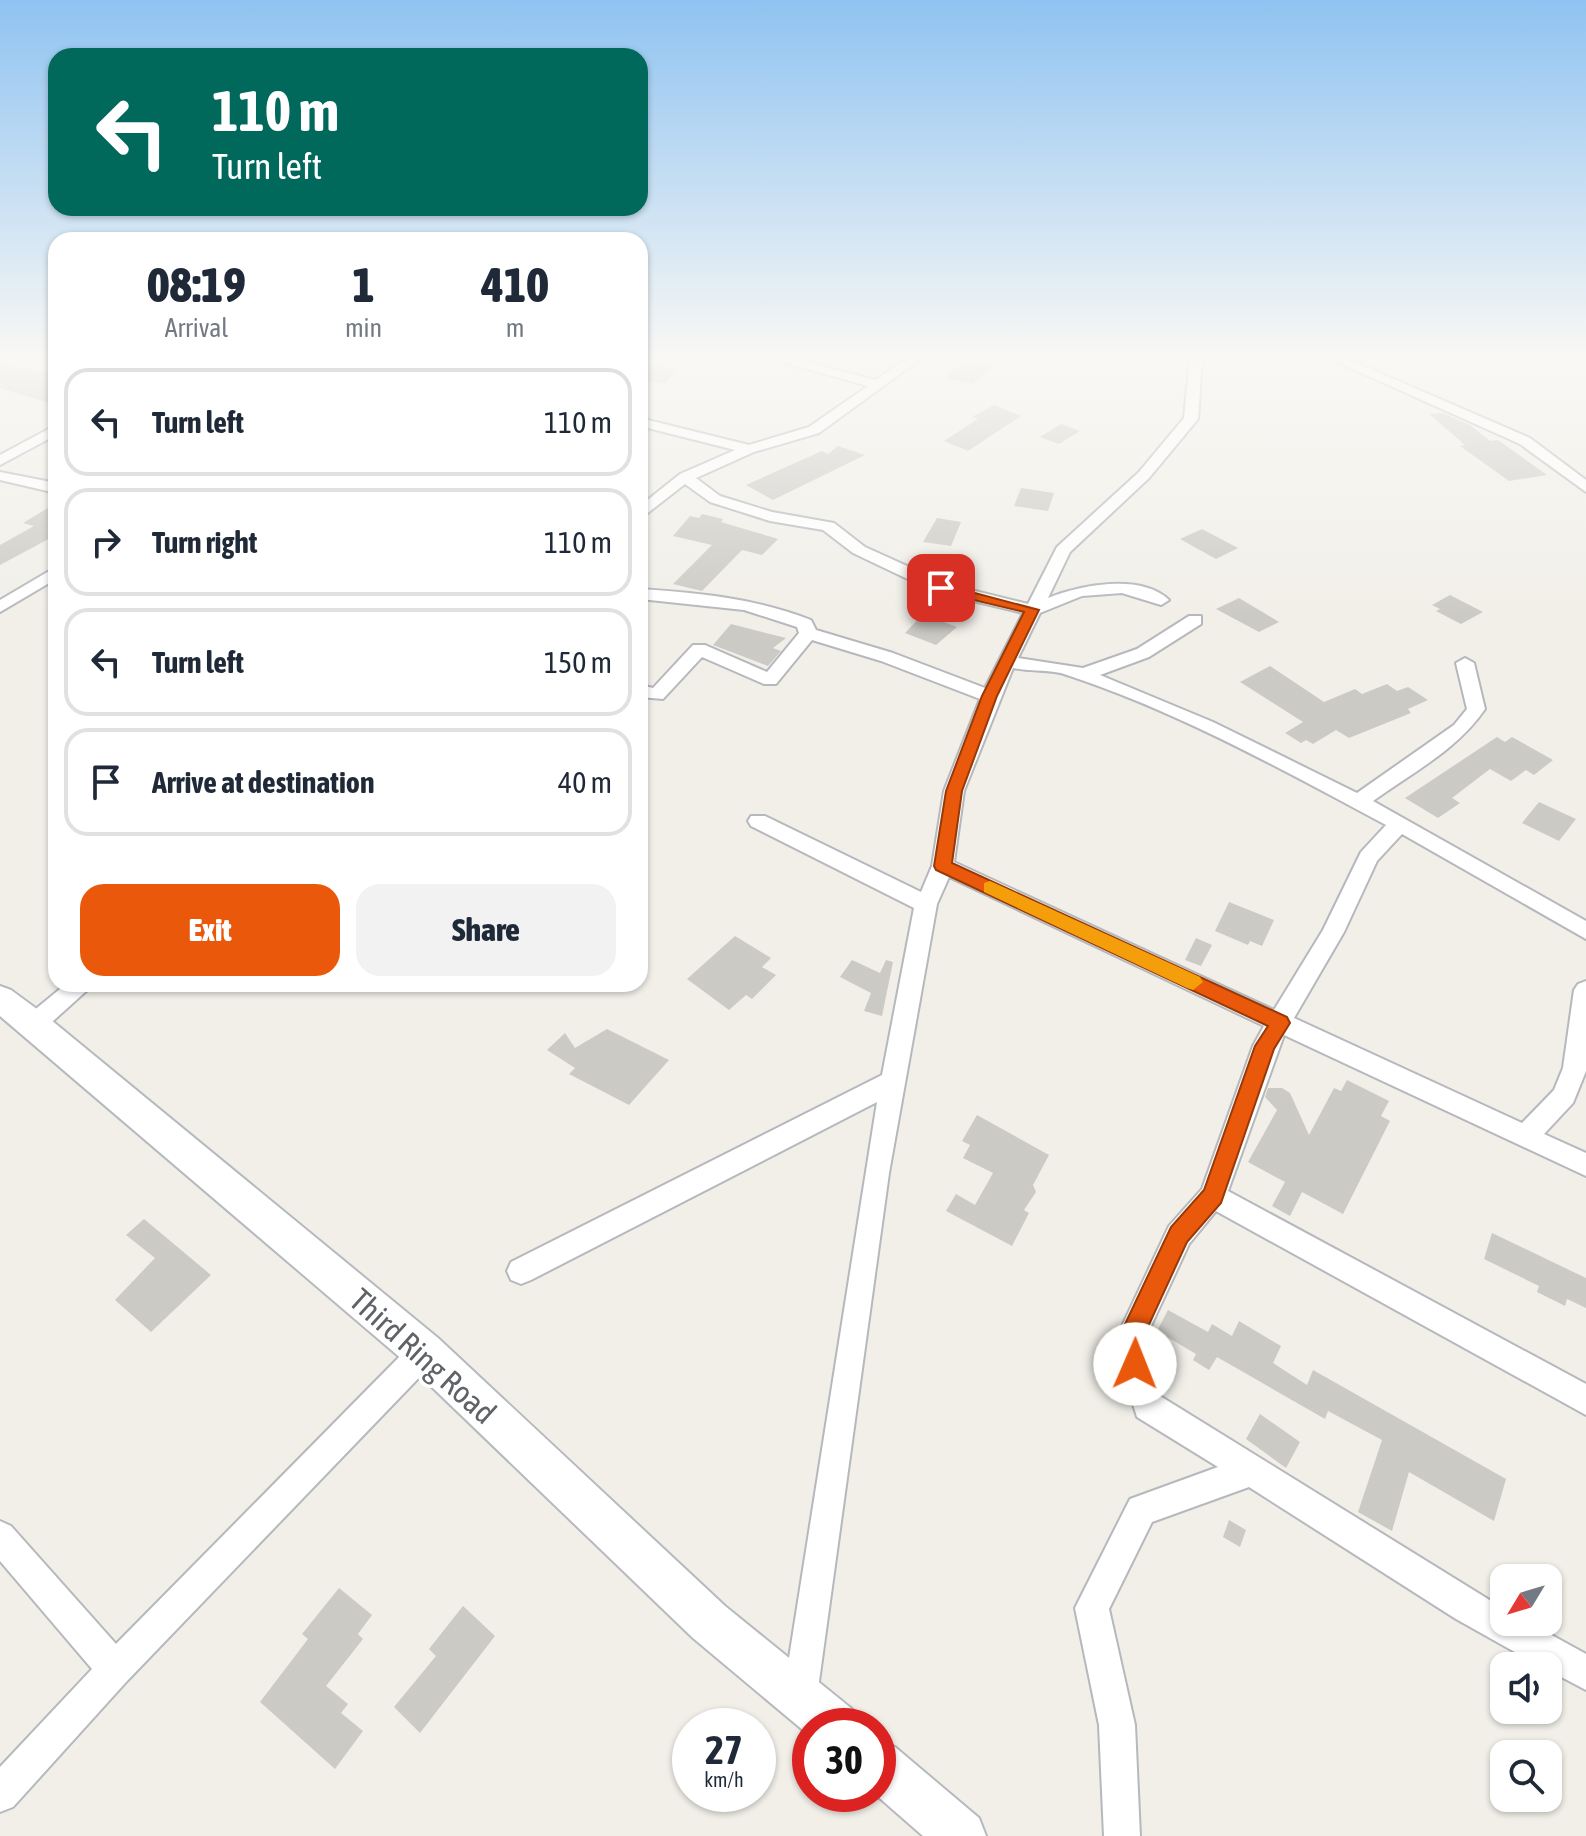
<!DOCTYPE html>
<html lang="en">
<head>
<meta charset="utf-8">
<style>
	body { margin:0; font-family:"Asap Condensed",sans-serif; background:#f2f2f3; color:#1f2937; height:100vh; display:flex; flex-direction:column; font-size:30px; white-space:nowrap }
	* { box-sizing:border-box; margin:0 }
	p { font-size:26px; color:#747a83 }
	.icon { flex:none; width:44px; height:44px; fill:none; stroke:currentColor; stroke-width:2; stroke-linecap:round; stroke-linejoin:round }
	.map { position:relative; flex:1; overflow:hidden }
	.panel { position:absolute; left:48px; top:232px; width:600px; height:760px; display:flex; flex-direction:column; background:#fff; border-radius:24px; box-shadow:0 2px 6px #0004 }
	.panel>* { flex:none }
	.top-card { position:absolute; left:48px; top:48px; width:600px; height:168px; border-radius:24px; box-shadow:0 2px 6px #0004; background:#00695c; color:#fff; overflow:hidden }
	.needle { width:52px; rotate:232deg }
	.controls { position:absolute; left:1490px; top:1564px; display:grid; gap:16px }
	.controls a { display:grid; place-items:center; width:72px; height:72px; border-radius:16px; background:#fff; box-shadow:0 2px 6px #0004; font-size:40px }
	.speed { position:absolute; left:672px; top:1708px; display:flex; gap:16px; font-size:40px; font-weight:700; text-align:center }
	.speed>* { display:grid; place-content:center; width:104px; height:104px; border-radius:50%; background:#fff; box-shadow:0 2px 6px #0004; line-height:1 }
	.speed small { font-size:20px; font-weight:400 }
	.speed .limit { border:12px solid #d22; background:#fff; color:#111 }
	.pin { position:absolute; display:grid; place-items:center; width:68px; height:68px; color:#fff; margin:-34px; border-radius:16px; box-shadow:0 4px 12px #0006 }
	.me { position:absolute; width:88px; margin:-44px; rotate:1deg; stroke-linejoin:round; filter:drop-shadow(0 0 6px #0008) }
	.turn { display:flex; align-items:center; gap:28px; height:168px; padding:0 32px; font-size:36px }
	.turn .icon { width:104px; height:104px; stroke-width:2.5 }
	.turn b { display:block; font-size:56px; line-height:68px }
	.eta { display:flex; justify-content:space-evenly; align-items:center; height:136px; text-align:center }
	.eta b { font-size:48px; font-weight:800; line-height:56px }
	.cta { display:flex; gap:16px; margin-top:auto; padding:16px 32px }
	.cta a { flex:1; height:92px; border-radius:24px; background:#ea580c; color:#fff; font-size:32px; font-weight:800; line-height:92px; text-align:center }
	.cta a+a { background:#f2f2f3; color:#1f2937 }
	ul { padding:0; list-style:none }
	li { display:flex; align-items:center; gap:24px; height:108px; margin:0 16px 12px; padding:0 16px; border:4px solid #e0e1e3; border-radius:24px }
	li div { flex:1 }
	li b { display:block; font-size:30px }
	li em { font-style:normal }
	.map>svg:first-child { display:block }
	.building { fill:#cccac5 }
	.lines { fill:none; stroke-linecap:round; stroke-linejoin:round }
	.street-casing { stroke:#b5b8bc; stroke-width:4 }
	.secondary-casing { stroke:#b6babf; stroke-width:4 }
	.street { fill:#fff; fill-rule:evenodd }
	.secondary { fill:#fff; fill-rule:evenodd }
	.route { fill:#ea580c; stroke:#983908; stroke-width:2 }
	.slow { fill:#f59e0b }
	.labels { text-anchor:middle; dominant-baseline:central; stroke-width:7; stroke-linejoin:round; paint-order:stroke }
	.near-street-label { font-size:32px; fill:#5f6368; stroke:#fff }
</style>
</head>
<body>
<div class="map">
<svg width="1586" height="1836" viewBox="0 0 1586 1836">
	<rect width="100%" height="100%" fill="#f1efe8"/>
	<path class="building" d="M967,358H981L997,362L973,384L946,378Z
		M0,365L56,374V405L0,388Z
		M652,365L678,369L665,384L640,380Z
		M994,405L1021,416L968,451L944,441L978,419L972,417Z
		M1443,413L1470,425L1490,441L1498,440L1547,475L1509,481L1460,446L1465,445L1429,414Z
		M1061,424L1080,431L1059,444L1040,437Z
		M838,446L865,455L773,500L746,485L822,451L828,454Z
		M1021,488L1054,493L1048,511L1014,506Z
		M56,503V535L0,565V545L34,526L23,523Z
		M702,514L723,519L721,522L778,539L762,555L742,550L702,591L673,584L712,545L673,536L690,516L699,518Z
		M937,518L961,522L951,546L923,542Z
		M1202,529L1238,548L1216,559L1180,539Z
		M1450,595L1483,612L1461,624L1436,611L1440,609L1432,605Z
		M1239,598L1279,622L1259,632L1216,609Z
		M923,614L957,627L936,645L905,633Z
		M731,624L786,638L773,648L781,651L768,666L713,645Z
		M1270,666L1324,702L1355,689L1362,694L1387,684L1397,691L1408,687L1428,700L1408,709L1411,713L1349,738L1336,730L1313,744L1306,740L1301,743L1285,733L1303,722L1240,682Z
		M1497,737L1505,742L1512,737L1553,760L1534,775L1526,770L1511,781L1490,769L1452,798L1460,803L1438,818L1405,798Z
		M1539,802L1576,819L1559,841L1522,823Z
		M1229,902L1274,920L1262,946L1250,941L1248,945L1215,931Z
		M735,936L771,958L762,967L776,975L752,999L746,995L729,1010L687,979Z
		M1196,938L1212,945L1201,966L1185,960Z
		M852,960L880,973L886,960L893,962L882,1016L864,1011L871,993L840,977Z
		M607,1029L669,1060L629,1105L569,1074L575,1068L547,1050L565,1033L575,1048Z
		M1347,1080L1389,1101L1381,1116L1390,1121L1343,1214L1302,1192L1290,1216L1272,1206L1285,1182L1248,1162L1277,1110L1265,1097L1268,1088H1282L1290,1093L1309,1135L1334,1088L1341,1091Z
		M977,1115L1049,1155L1033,1185L1036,1192L1024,1210L1029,1213L1012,1246L946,1211L956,1194L975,1205L993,1173L963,1158L970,1145L962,1141Z
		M144,1219L211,1275L151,1332L115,1300L155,1258L126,1235Z
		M1492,1233L1586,1278V1308L1567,1299L1565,1306L1537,1292L1539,1286L1484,1259Z
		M1168,1310L1208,1332L1212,1324L1232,1336L1239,1321L1281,1346L1273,1363L1307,1385L1313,1370L1506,1479L1494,1521L1409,1472L1392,1531L1358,1512L1382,1440L1328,1411L1325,1419L1217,1357L1209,1370L1193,1360L1196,1354L1157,1331Z
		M1260,1414L1300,1442L1286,1468L1246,1439Z
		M1229,1520L1246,1530L1240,1547L1223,1537Z
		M339,1588L372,1615L358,1634L363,1639L326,1686L348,1704L341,1713L363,1731L335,1769L260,1702L308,1639L302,1634Z
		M463,1606L495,1636L420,1733L394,1707L436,1656L429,1649Z"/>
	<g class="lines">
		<defs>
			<path id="street" d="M768,358H790L876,380L907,358H922L819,433L754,452L696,478L720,496L772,512L834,523L865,547L947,584L1028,604L1057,547L1139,472L1184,418L1190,358H1202L1198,419L1149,478L1070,552L1048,598C1080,585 1141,573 1169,600L1161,605L1122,593L1082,596L1040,613L1018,658L1083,668L1137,649L1189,616H1201V624L1149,657L1100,675L1213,722L1357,793L1454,725L1467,709L1456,663L1465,658L1474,663L1485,709C1458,749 1412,773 1373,801L1586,921V939L1402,834L1377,861L1344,932L1294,1018L1522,1123L1554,1090L1563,1068L1574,990L1578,984L1586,981V1071L1573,1103L1544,1134L1586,1153V1176L1284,1035L1228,1191L1586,1384V1415L1216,1211L1189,1244L1143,1343L1160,1396L1504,1609V1622H1528L1586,1654V1690L1548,1670V1666H1540L1456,1619L1249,1487L1152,1522L1109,1609L1135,1725L1140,1836H1104L1099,1725L1075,1608L1130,1499L1218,1467L1137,1417L1114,1343L1169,1226L1202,1189L1253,1046L1264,1026L949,877L937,904L889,1173L817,1696L812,1708L800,1713L788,1708L783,1696L877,1102L531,1280L521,1284L511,1280L507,1271L511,1262L882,1075L914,908L751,826L748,821L751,816H765L921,892L932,866L944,791L980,699L881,661L812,640L776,684H764L702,657L663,699L640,697V685L653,688L693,645H705L767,672L799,633L797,627L744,610L640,599V589C699,593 755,598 811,620L816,630L893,653L985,688L1023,613L935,592L853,553L823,530L770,521L710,502L685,484L640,519V506L680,474L735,450L640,426V418L749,445L809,427L868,386ZM1013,668C1031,672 1050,669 1067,675C1177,711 1285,771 1386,825L1361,852L1323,930L1274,1010L954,862L964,791Z
				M1328,358H1345L1530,438L1586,480V492L1520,444Z
				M56,425V435L0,465V455Z
				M0,472L56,483V493L0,480Z
				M56,567V579L0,612V600Z
				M66,984H94L42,1031L34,1034L26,1031L22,1024L26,1017Z
				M424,1338L434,1342L439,1352L434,1362L127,1681L13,1807L0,1812V1767L92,1669L0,1561V1521L11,1526L116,1644L414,1342Z"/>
			<path id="secondary" d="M0,986L11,990L45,1015L438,1338L725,1606L852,1709L859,1726H810V1736L693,1638L410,1366L0,1016Z
				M878,1740L895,1747L979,1818L986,1836H923L875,1794Z"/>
		</defs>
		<use href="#street" class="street-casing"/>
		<use href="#secondary" class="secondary-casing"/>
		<use href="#street" class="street"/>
		<use href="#secondary" class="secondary"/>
	</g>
	<linearGradient id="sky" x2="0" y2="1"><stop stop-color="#8fc3f1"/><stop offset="0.58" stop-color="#f9f8f5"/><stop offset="1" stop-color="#f9f8f5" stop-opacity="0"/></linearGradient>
	<rect width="1586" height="615" fill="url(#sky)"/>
	<path class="route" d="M941,584L1039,610L997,696L962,791L952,863L1287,1017L1290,1023L1274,1049L1221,1203L1187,1242L1140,1344L1147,1364L1143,1373L1135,1376L1126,1373L1116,1343L1171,1227L1204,1190L1255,1046L1268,1026L936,870L934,866L946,791L982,696L1024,612L936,591V585Z"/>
	<path class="slow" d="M990,881L1200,977L1203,982L1193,990L1187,988L984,892V883Z"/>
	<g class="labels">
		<g class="near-street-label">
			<text transform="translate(423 1356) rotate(42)">Third Ring Road</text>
		</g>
	</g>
</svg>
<div class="controls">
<a><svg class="needle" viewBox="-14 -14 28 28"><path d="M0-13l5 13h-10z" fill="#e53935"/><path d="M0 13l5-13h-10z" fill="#747a83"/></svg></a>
<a><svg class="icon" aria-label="sound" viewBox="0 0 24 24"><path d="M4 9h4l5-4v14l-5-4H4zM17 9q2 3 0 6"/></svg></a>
<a><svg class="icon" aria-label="search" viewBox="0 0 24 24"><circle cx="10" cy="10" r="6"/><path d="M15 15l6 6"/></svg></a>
</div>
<div class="speed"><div>27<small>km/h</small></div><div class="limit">30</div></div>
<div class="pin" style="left:941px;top:588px;background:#d93025"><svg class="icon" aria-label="arrive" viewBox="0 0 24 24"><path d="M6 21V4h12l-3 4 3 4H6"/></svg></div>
<svg class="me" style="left:1135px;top:1364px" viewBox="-20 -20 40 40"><circle r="19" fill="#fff"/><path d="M0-13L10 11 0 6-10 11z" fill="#ea580c"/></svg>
<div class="top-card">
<div class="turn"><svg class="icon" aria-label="left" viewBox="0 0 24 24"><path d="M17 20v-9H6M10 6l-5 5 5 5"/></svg><div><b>110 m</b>Turn left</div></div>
</div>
<section class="panel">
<div class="eta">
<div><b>08:19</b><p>Arrival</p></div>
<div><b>1</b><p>min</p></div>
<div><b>410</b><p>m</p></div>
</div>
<ul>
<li><svg class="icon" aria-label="left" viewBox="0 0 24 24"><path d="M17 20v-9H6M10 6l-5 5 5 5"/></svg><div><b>Turn left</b></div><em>110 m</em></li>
<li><svg class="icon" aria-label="right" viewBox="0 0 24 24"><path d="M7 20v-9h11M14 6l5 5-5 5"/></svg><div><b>Turn right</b></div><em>110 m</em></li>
<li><svg class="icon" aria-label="left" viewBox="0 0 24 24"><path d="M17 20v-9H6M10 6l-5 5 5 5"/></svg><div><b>Turn left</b></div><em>150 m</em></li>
<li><svg class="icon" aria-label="arrive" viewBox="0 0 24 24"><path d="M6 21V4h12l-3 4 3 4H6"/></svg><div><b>Arrive at destination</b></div><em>40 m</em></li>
</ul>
<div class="cta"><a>Exit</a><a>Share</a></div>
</section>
</div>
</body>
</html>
